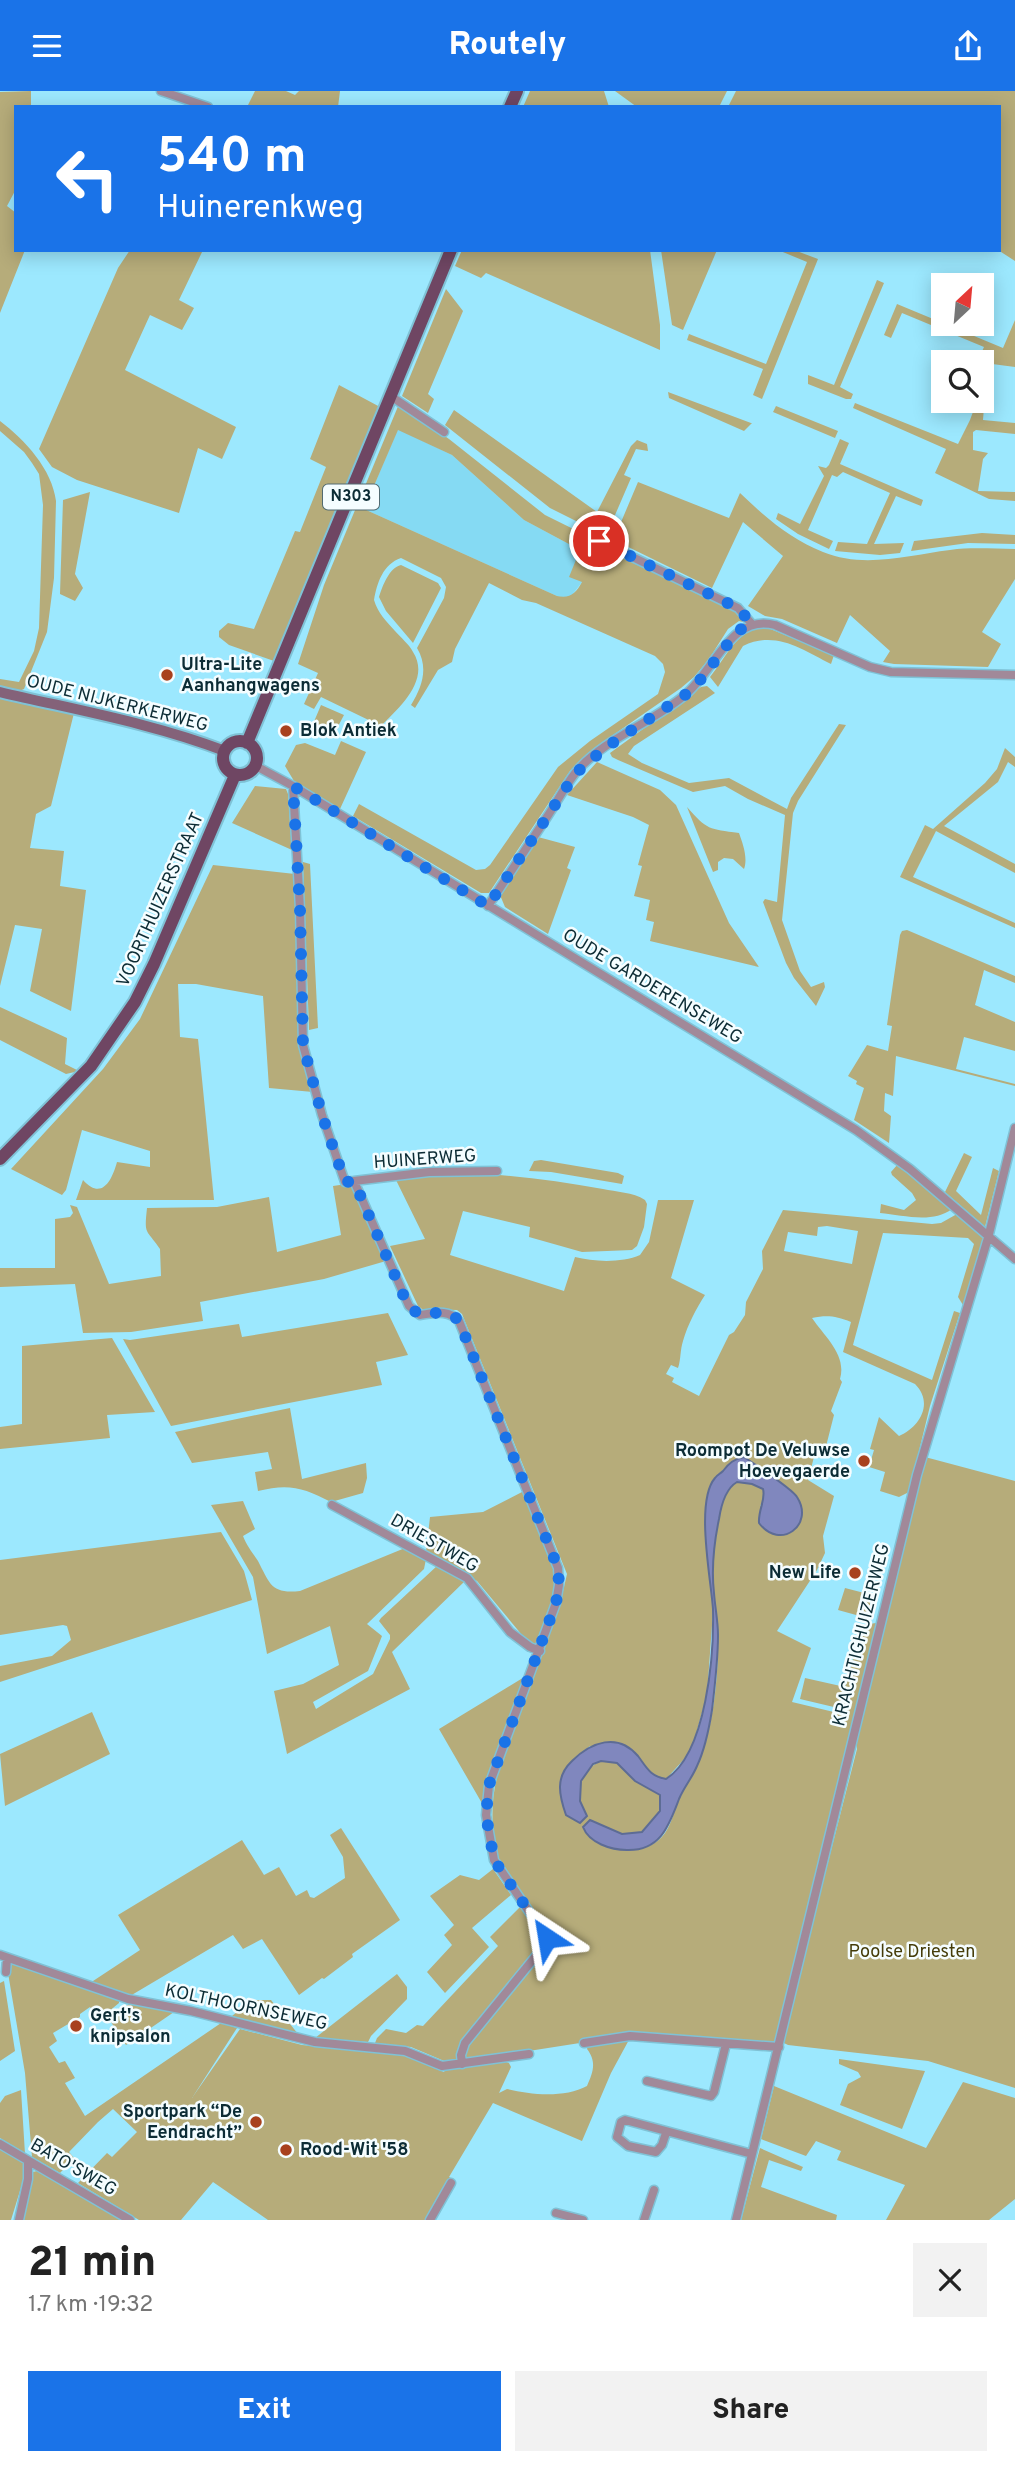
<!DOCTYPE html>
<html lang="en">
<head>
<meta charset="utf-8">
<style>
	body { margin:0; font-family:Overpass,sans-serif; background:#f2f2f2; color:#222; height:100vh; display:flex; flex-direction:column; font-size:26px; white-space:nowrap }
	* { box-sizing:border-box; margin:0 }
	p { font-size:23px; color:#767676 }
	.icon { flex:none; width:38px; height:38px; fill:none; stroke:currentColor; stroke-width:2; stroke-linecap:round; stroke-linejoin:round }
	.map { position:relative; height:2129px; overflow:hidden }
	.sheet { display:flex; flex-direction:column; background:#fff; flex:1 }
	.sheet>* { flex:none }
	.hud { position:absolute; left:14px; top:14px; width:987px; height:147px; border-radius:0px; box-shadow:0 4px 18px #0003; background:#1a73e8; color:#fff; overflow:hidden }
	.needle { width:46px; rotate:26deg }
	.controls { position:absolute; left:931px; top:182px; display:grid; gap:14px }
	.controls a { display:grid; place-items:center; width:63px; height:63px; border-radius:0px; background:#fff; box-shadow:0 4px 18px #0003; font-size:35px }
	.pin { position:absolute; display:grid; place-items:center; width:60px; height:60px; color:#fff; margin:-30px; border:4px solid #fff; border-radius:50%; box-shadow:0 2px 7px #0007 }
	.me { position:absolute; width:77px; margin:-38px; rotate:327deg; stroke-linejoin:round; filter:drop-shadow(0 0 5px #0008) }
	.turn { display:flex; align-items:center; gap:24px; height:147px; padding:0 28px; font-size:32px }
	.turn .icon { width:91px; height:91px; stroke-width:2.5 }
	.turn b { display:block; font-size:49px; line-height:60px }
	.round { display:grid; place-items:center; flex:none; width:74px; height:74px; border-radius:0px; background:#f2f2f2 }
	.overview { display:flex; align-items:center; justify-content:space-between; height:119px; padding:0 28px }
	h1 { font-size:42px; font-weight:800; line-height:52px }
	.action { display:flex; gap:14px; margin-top:auto; padding:14px 28px }
	.action a { flex:1; height:80px; border-radius:0px; background:#1a73e8; color:#fff; font-size:28px; font-weight:800; line-height:80px; text-align:center }
	.action a+a { background:#f2f2f2; color:#222 }
	header { display:flex; justify-content:space-between; align-items:center; height:91px; padding:0 28px; background:#1a73e8; color:#fff; font-size:32px; font-weight:800 }
	.map>svg:first-child { display:block }
	.built { fill:#85daf3 }
	.green { fill:#b6ac7a; fill-rule:evenodd }
	.water { fill:#8087be; stroke:#5d6c95; stroke-width:2 }
	.lines { fill:none; stroke-linecap:round; stroke-linejoin:round }
	.street-casing { stroke:#7fc2d6; stroke-width:11 }
	.secondary-casing { stroke:#7fc2d6; stroke-width:14 }
	.primary-casing { stroke:#7fc2d6; stroke-width:16 }
	.street { stroke:#a18999; stroke-width:8 }
	.secondary { stroke:#846279; stroke-width:10 }
	.primary { stroke:#6f4663; stroke-width:12 }
	.route { stroke:#1a73e8; stroke-width:12; stroke-dasharray:0 21.6 }
	.poi-dot { fill:#a8411e; stroke:#f5fdff; stroke-width:2.5 }
	.labels { text-anchor:middle; dominant-baseline:central; stroke-width:5; stroke-linejoin:round; paint-order:stroke }
	.shield { fill:#f5fdff; stroke:#526b72; stroke-width:2 }
	.shield-label { font-size:16px; font-weight:bold; fill:#0c2c35 }
	.poi-label { font-size:18px; font-weight:bold; fill:#0c2c35; stroke:#f5fdff; text-anchor:start }
	.street-label { font-size:18px; fill:#0c2c35; stroke:#f5fdff }
	.park-label { font-size:18px; fill:#453c09; stroke:#f5fdff }
</style>
</head>
<body>
<header><svg class="icon" aria-label="menu" viewBox="0 0 24 24"><path d="M4 6h16M4 12h16M4 18h16"/></svg>Routely<svg class="icon" aria-label="share" viewBox="0 0 24 24"><path d="M12 15V3M7 8l5-5 5 5M5 13v7h14v-7"/></svg></header>
<div class="map">
<svg width="1015" height="2129" viewBox="0 0 1015 2129">
	<rect width="100%" height="100%" fill="#9ce8fe"/>
	<path class="built" d="M398,338L452,364L524,429L580,459L582,491L572,504L566,507L557,505L364,418Z"/>
	<path class="green" d="M31,0V16H16V98L7,115L16,122V159H25L0,222V1Z
		M255,0H286L295,4L299,0H340L338,16H247Z
		M530,0H604L609,16H523Z
		M615,0H727L719,16H637Z
		M736,0H1015V170L998,159L999,16H728Z
		M130,159H203L179,209L194,217L182,239L150,224L125,279L236,336L222,368L198,357L179,422L77,389L52,376L39,358L118,177Z
		M462,159H650L660,234V259L486,182L481,187L455,175Z
		M661,159H717L683,239L672,234Z
		M778,159H794L818,168L762,308L753,304L763,278L687,249L689,243L766,273L807,171Z
		M877,189L884,192L840,296L853,303L851,308H846L808,293V284L834,294Z
		M446,198L463,220L428,303L434,308L428,322L402,305Z
		M897,213L1003,257L1015,229V276L977,271L984,256L902,222L891,247L884,244Z
		M339,294L380,316L274,570L229,554L219,546V540L228,532L254,538L295,440L300,441L326,376L310,368Z
		M983,298H989L988,315L984,316L983,329L1015,332V343L976,339L973,341V359L988,362L983,368L978,400L1015,401V410L989,408L935,382L946,358L853,317L855,312L958,353L970,329L977,310H982Z
		M668,301L751,332H752L744,340L669,307Z
		M399,313L449,348L545,424L731,516L742,523L743,531L739,530L728,538L709,568L694,586L681,597L603,651L570,680L489,802H481L353,725L359,713L476,779L485,778L490,774L558,676L590,650L658,603L665,581L663,573L655,565L536,512L522,509L489,492L455,558L452,571L438,579L415,617L411,614C422,596 429,577 417,557L444,507L446,496L441,487L401,467C383,473 377,492 374,509C378,522 386,530 395,540C401,547 409,553 413,561C431,589 399,617 381,635L321,606L314,618L304,613L318,582L298,573L324,494ZM398,339L452,364L524,429L580,459L569,486L582,491C576,502 570,508 557,505L364,418Z
		M776,315L838,340L835,347L773,321Z
		M454,319L597,421L631,355L637,349L647,353L648,360L636,358L624,384L631,387L606,445L550,417L445,334Z
		M0,330C25,349 52,378 56,410L54,487L47,541L24,598L17,601L0,598V588L19,591L34,560L39,537L43,414L39,383L32,372L24,361L0,340Z
		M840,348L849,352L840,373L923,409L921,415L896,405L874,453L904,452L900,462L880,464L835,460L838,451L867,453L890,402L843,381L837,386L832,384L808,439L833,450L829,458L798,443L776,428L778,422L800,433L824,385L818,375L826,377L829,374Z
		M638,391L729,427L740,402C765,426 790,448 823,461C864,478 909,464 950,459C972,456 993,458 1015,458V488L982,541L1001,553L988,576L894,573L883,571L890,560L850,524L837,552L782,528L765,525L748,515L783,465L743,431L712,497L618,451L616,443Z
		M90,401L75,483L83,497L75,510L60,503L63,409Z
		M982,442L1015,444V453L968,452L911,460L914,450Z
		M401,474L438,492L441,497L413,552L386,520L379,506C383,494 389,477 401,474Z
		M756,537H768L834,564L831,573C802,558 775,539 743,555L718,596L710,586C725,568 733,546 756,537Z
		M707,595L715,602L634,655L628,663L642,672L689,692L729,687L787,718L791,707L839,633L846,634L798,710L793,722L782,829L800,880L811,896L824,891L825,896L816,915L794,887L786,872L763,811L765,808L777,811L785,724L748,708L725,695L693,701L618,669L612,666L610,662L701,596Z
		M0,605L74,622L51,715L36,723L30,757L64,760L60,795L86,799L71,920L30,900L42,838L15,834L0,895Z
		M321,614L344,624L334,643L313,633Z
		M341,650L366,661L340,718L294,690L285,675L296,654L305,652L335,664Z
		M1005,657L1015,666V676L1008,671L998,691L944,735L1015,773V782L936,740L913,786L1015,832V837L900,786L925,734L933,738L985,692L997,678Z
		M597,671L660,699L676,714L729,832L759,876L650,850L654,831L646,829L650,809L634,805L642,775L638,774L649,734L633,726L567,704Z
		M255,695L286,698L288,703L292,759L232,732Z
		M687,716C707,739 709,738 739,742C743,753 748,767 744,778L733,768L724,767L718,771V779L713,781Z
		M538,746L575,756L567,777L571,779L548,843L505,816L500,804Z
		M303,771L310,773L318,937L309,939Z
		M213,774L295,783L300,942L313,1001L269,997L263,905L196,893H178L180,946L198,948L214,1109H76L83,1089C102,1110 112,1089 117,1071L150,1076V1060L82,1039L66,1099L62,1104L11,1078L103,978L140,928Z
		M907,839L1015,885V892L984,879L975,914L1015,931V960L964,946L956,978L1015,993V995L896,965L893,1005L885,1002L884,1020L891,1025L889,1052L854,1029L864,997L856,993L857,990L848,985L867,954L888,960L892,935L887,934L900,844L902,840Z
		M0,916L67,947L65,973L79,980L66,983L0,949Z
		M964,1062L972,1066L956,1100L981,1124L993,1077L999,1080L985,1136L945,1101Z
		M541,1069L618,1082L624,1085L622,1093L551,1081L529,1080L534,1070Z
		M898,1073L952,1118C932,1133 903,1124 880,1122L881,1113L904,1119L916,1109L912,1102L892,1084L891,1081Z
		M483,1083C523,1085 563,1091 603,1098C616,1101 633,1101 645,1109L647,1113L644,1136L637,1155L632,1159L582,1161L529,1146L530,1136L463,1120L450,1164L564,1200L575,1166C594,1171 622,1172 640,1164L649,1151L658,1109H694L671,1187L705,1204C696,1218 688,1233 683,1250C680,1259 681,1268 678,1277L671,1274L666,1283L674,1287L672,1291L699,1305L729,1244L734,1241L745,1224L746,1211L763,1178L762,1160L783,1119L932,1133L941,1132L957,1123L983,1147L963,1214L958,1206L974,1153L968,1147L883,1142L853,1254L932,1289L954,1220L960,1222L930,1315L909,1401L899,1406L880,1400L885,1381L869,1376L874,1359L870,1358L879,1326L899,1345C920,1336 934,1312 915,1293L843,1261L851,1231C836,1225 827,1224 812,1227C825,1246 847,1264 840,1288L842,1291L831,1320L834,1324L823,1367L814,1366L808,1389L834,1405L823,1445L825,1462L817,1479L777,1540L811,1557L792,1611L838,1622V1617L800,1608L805,1587L845,1596L861,1540L869,1533L876,1532L776,1954L692,1945L631,1944L472,1969L464,1966C470,1943 531,1878 549,1857L551,1851L550,1844L499,1771C491,1743 490,1710 498,1683L559,1518L567,1483L462,1223L457,1219L422,1218L418,1215L390,1155L425,1148L395,1087ZM827,1135L858,1140L852,1173L784,1160L788,1141L817,1145L818,1136ZM755,1373L786,1396L760,1415L764,1408L763,1398L752,1393L737,1391C720,1402 714,1435 713,1454C710,1489 718,1524 718,1560C717,1597 712,1641 697,1675C692,1687 684,1696 679,1708C674,1719 672,1732 665,1742C649,1765 613,1762 592,1748L590,1729L622,1743L642,1741L661,1720L660,1704C652,1698 640,1695 632,1687C626,1681 621,1672 612,1670C591,1665 575,1692 580,1710C581,1715 585,1721 587,1725L580,1732L566,1724C554,1689 561,1677 590,1655L637,1664C645,1676 650,1685 666,1688L687,1665L694,1650L707,1604L713,1520L705,1425L715,1387L727,1375Z
		M353,1092L386,1170L324,1188L200,1211L203,1230L131,1241L83,1242L75,1193L0,1196V1177H55V1128L70,1126L73,1122L70,1114L77,1116L109,1193L161,1185L160,1158C146,1137 144,1145 147,1117L217,1116L269,1106L277,1161L341,1144L333,1095Z
		M388,1222L408,1264L376,1271L382,1294L171,1335L123,1248L130,1249L239,1233L242,1246Z
		M112,1247L155,1321L107,1324L110,1347L0,1358V1336L22,1333V1255Z
		M290,1317L302,1388L366,1372L367,1387L363,1402L331,1411C304,1397 289,1392 258,1400L255,1381L272,1378L268,1361L192,1372L175,1341Z
		M925,1366L1015,1390V1997L928,1970L788,1954L782,1951L857,1658L856,1650Z
		M524,1400L558,1484L554,1507L536,1555L527,1550L477,1490L426,1461L430,1426L483,1421Z
		M243,1410L255,1438L243,1445C247,1455 252,1461 258,1470C270,1493 271,1503 300,1500L405,1457L426,1468L424,1478L367,1533L382,1545L368,1580L313,1611L316,1618L373,1583L390,1548V1544L379,1530L381,1527L438,1474L466,1489L392,1561L410,1598L287,1663L274,1600L303,1593L339,1574L330,1535L267,1563L253,1486L211,1414Z
		M221,1441L244,1480L252,1509L0,1591V1575L52,1565L71,1549L67,1535L63,1534L0,1544V1469Z
		M845,1497L872,1504L867,1527L838,1519Z
		M526,1585L487,1697L483,1714L439,1638Z
		M92,1621L110,1663L5,1715L0,1663Z
		M341,1737L400,1829L352,1863L353,1866L324,1888L322,1887L299,1904L262,1848L243,1858L233,1844L130,1905L90,1892L140,1859L118,1824L242,1749L264,1784L279,1776L296,1805L307,1799L310,1806L314,1807L345,1787L343,1766L330,1744Z
		M493,1778L511,1804L472,1837L489,1856L445,1902L427,1881L452,1854L444,1844L454,1834L430,1805L460,1784L479,1789Z
		M520,1816L542,1847V1850L475,1933L455,1970L449,1972L411,1956L375,1952L377,1947L386,1938L406,1942L417,1934L423,1935L498,1855L490,1846Z
		M12,1871L119,1908V1912L102,1926L96,1925L90,1916L80,1923V1926L53,1942L57,1950L49,1956L59,1972L65,1970L75,1987L65,1992L85,2025L221,1932L237,1937L192,2007L240,1938L302,1954L400,1963L444,1981L445,1979L503,1970L509,1972L511,1976L499,2002L507,1998C531,2004 565,2007 587,1995C593,1981 597,1971 587,1958L588,1955L630,1947L611,1982L582,2050L493,2012L449,2086L451,2087L427,2129H268L213,2091L181,2129H139L78,2092L107,2062L112,2066L137,2041L113,2018L98,2031L69,2061L74,2067L60,2082L32,2066L25,1982L8,1882Z
		M397,1883L407,1896V1908L371,1945L368,1951L315,1947Z
		M4,1890L15,1960L0,1970V1892Z
		M252,1909H271L298,1943L232,1925Z
		M129,1913L174,1921L126,1954L109,1928Z
		M839,1968L925,1980L902,2038L840,2014L848,1993L861,1986L858,1981L839,1973Z
		M963,1991L1015,2007V2108L989,2129H886L905,2094L837,2069L841,2060L816,2050L806,2065L761,2048L774,1995L926,2057Z
		M21,1999L25,2063L0,2047V2012L5,2005Z
		M0,2057L25,2072L23,2090L11,2129H0Z
		M760,2057L803,2076L801,2080L769,2069L761,2096L837,2124L836,2129H741Z
		M37,2080L42,2082L124,2129H22L21,2123L33,2081Z"/>
	<path class="water" d="M744,1366C753,1372 793,1399 797,1406C815,1434 780,1460 759,1432C758,1419 766,1409 763,1398L752,1393L737,1391C725,1398 721,1415 719,1428C714,1452 711,1476 714,1502C715,1516 718,1530 718,1544C718,1569 715,1594 712,1619C709,1638 705,1658 697,1675C692,1687 684,1696 679,1708C669,1734 661,1760 627,1759C611,1759 589,1752 583,1736L590,1729L622,1743L642,1741L660,1720V1704L635,1690L617,1672L601,1670L593,1673L581,1690L580,1710L587,1725L580,1732L566,1724C559,1704 555,1686 572,1670C591,1651 618,1641 638,1665C647,1677 650,1685 666,1688C707,1662 714,1563 713,1518C711,1488 695,1410 715,1387C717,1384 720,1383 723,1380C729,1372 734,1368 744,1366Z"/>
	<g class="lines">
		<defs>
			<path id="street" d="M161,0L208,16
				M392,306L444,341
				M593,447L738,517L751,532
				M256,675L293,695L856,1039L910,1078L1015,1168
				M293,695L300,818L303,954L322,1024L345,1091L354,1090L409,1215L420,1224C435,1222 448,1218 459,1230L558,1477L559,1494L556,1512L489,1694L486,1724L494,1769L547,1847L544,1855L465,1952L461,1964L462,1973
				M488,815C508,785 527,756 547,726C557,711 565,695 576,681C605,647 652,632 685,604C715,579 731,522 775,534L870,576L891,581L1015,584
				M354,1090L429,1081L497,1080
				M332,1414L467,1487L510,1541L530,1556L540,1560
				M0,1864L128,1908L191,1920L315,1951L405,1960L442,1975L529,1963
				M6,1881L7,1867
				M584,1952L630,1945L779,1956
				M647,1990L711,2005L714,2001L726,1953
				M666,2042L662,2054L656,2061L628,2055L617,2046L621,2031L625,2029L752,2063
				M0,2053L130,2129
				M556,2122L583,2129
				M19,2129L28,2088V2070
				M430,2129L451,2092
				M644,2129L654,2099
				M736,2129L917,1384L988,1147L1015,1037"/>
			<path id="secondary" d="M0,601C76,619 152,632 225,660"/>
			<path id="primary" d="M510,16L517,0
				M223 667a17 17 0 1 1 34 0a17 17 0 1 1-34 0Z
				M247,652L451,159
				M0,1068L91,975L135,911L154,873L235,684"/>
		</defs>
		<use href="#street" class="street-casing"/>
		<use href="#secondary" class="secondary-casing"/>
		<use href="#primary" class="primary-casing"/>
		<use href="#street" class="street"/>
		<use href="#secondary" class="secondary"/>
		<use href="#primary" class="primary"/>
	</g>
	<g class="lines">
		<path class="route" d="M547,1847L494,1769L486,1724L489,1694L556,1512L559,1494L558,1477L459,1230C448,1218 435,1222 420,1224L408,1215L354,1090L345,1091L322,1024L303,954L300,818L293,695L488,815L576,682L605,657L685,604L701,588L730,550L738,540L751,532L738,517L599,450"/>
	</g>
	<g class="poi-dot">
		<circle cx="167" cy="584" r="7"/>
		<circle cx="286" cy="640" r="7"/>
		<circle cx="864" cy="1370" r="7"/>
		<circle cx="855" cy="1482" r="7"/>
		<circle cx="76" cy="1935" r="7"/>
		<circle cx="256" cy="2031" r="7"/>
		<circle cx="286" cy="2059" r="7"/>
	</g>
	<g class="labels">
		<rect class="shield" x="323" y="393.5" width="56" height="25" rx="5"/>
		<g class="shield-label">
			<text x="351" y="406">N303</text>
		</g>
		<g class="poi-label">
			<text x="181" y="574">Ultra-Lite<tspan x="181" dy="21">Aanhangwagens</tspan></text>
			<text x="300" y="640">Blok Antiek</text>
			<text x="850" y="1360" text-anchor="end">Roompot De Veluwse<tspan x="850" dy="21">Hoevegaerde</tspan></text>
			<text x="841" y="1482" text-anchor="end">New Life</text>
			<text x="90" y="1925">Gert's<tspan x="90" dy="21">knipsalon</tspan></text>
			<text x="242" y="2021" text-anchor="end">Sportpark “De<tspan x="242" dy="21">Eendracht”</tspan></text>
			<text x="300" y="2059">Rood-Wit '58</text>
		</g>
		<g class="street-label">
			<text transform="translate(117 613) rotate(14)">OUDE NIJKERKERWEG</text>
			<text transform="translate(161 809) rotate(-66)">VOORTHUIZERSTRAAT</text>
			<text transform="translate(652 896) rotate(31)">OUDE GARDERENSEWEG</text>
			<text transform="translate(425 1069) rotate(-4)">HUINERWEG</text>
			<text transform="translate(434 1453) rotate(30)">DRIESTWEG</text>
			<text transform="translate(862 1544) rotate(-76)">KRACHTIGHUIZERWEG</text>
			<text transform="translate(246 1917) rotate(12)">KOLTHOORNSEWEG</text>
			<text transform="translate(73 2077) rotate(30)">BATO'SWEG</text>
		</g>
		<g class="park-label">
			<text x="912" y="1861">Poolse Driesten</text>
		</g>
	</g>
</svg>
<div class="controls">
<a><svg class="needle" viewBox="-14 -14 28 28"><path d="M0-13l5 13h-10z" fill="#e53935"/><path d="M0 13l5-13h-10z" fill="#767676"/></svg></a>
<a><svg class="icon" aria-label="search" viewBox="0 0 24 24"><circle cx="10" cy="10" r="6"/><path d="M15 15l6 6"/></svg></a>
</div>
<div class="pin" style="left:599px;top:450px;background:#d93025"><svg class="icon" aria-label="arrive" viewBox="0 0 24 24"><path d="M6 21V4h12l-3 4 3 4H6"/></svg></div>
<svg class="me" style="left:547px;top:1847px" viewBox="-20 -20 40 40"><path d="M0-17L14 15 0 8-14 15z" fill="#1a73e8" stroke="#fff" stroke-width="4"/></svg>
<div class="hud">
<div class="turn"><svg class="icon" aria-label="left" viewBox="0 0 24 24"><path d="M17 20v-9H6M10 6l-5 5 5 5"/></svg><div><b>540 m</b>Huinerenkweg</div></div>
</div>
</div>
<section class="sheet">
<div class="overview"><div><h1>21 min</h1><p>1.7 km · 19:32</p></div><a class="round"><svg class="icon" aria-label="close" viewBox="0 0 24 24"><path d="M6 6l12 12M18 6L6 18"/></svg></a></div>
<div class="action"><a>Exit</a><a>Share</a></div>
</section>
</body>
</html>
